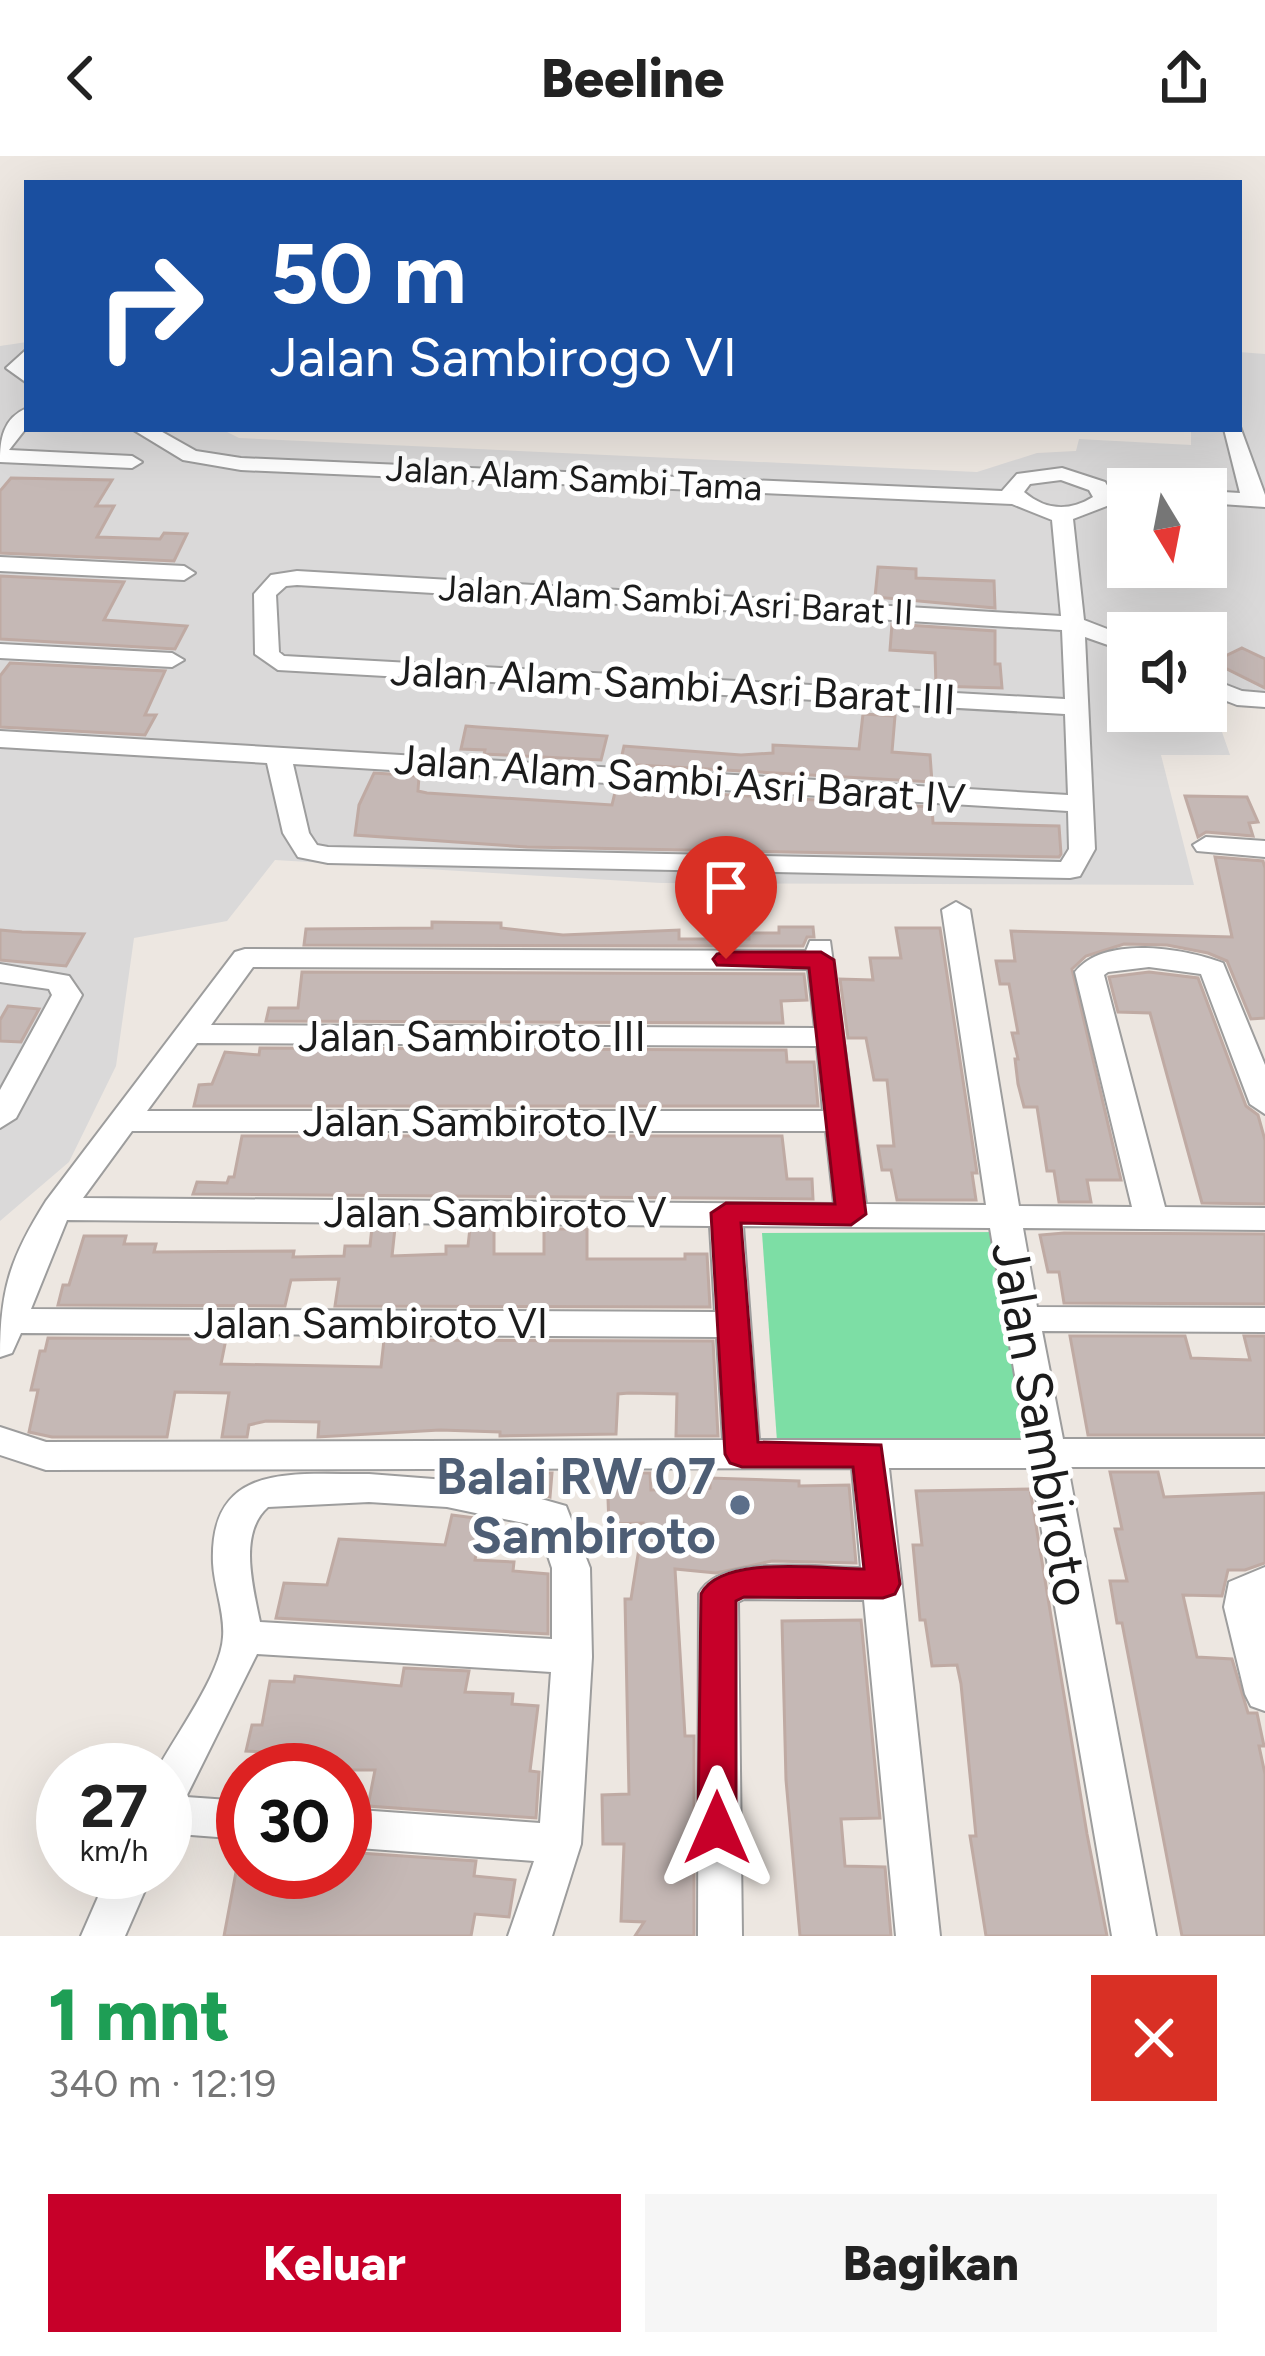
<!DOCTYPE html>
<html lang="id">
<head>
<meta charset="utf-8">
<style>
	body { margin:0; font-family:Figtree,sans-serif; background:#f6f6f6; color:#222; height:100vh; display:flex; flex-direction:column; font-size:45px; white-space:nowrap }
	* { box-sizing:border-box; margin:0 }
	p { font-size:39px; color:#767676 }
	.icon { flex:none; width:66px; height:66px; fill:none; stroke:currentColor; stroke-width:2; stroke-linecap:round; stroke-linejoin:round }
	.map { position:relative; height:1780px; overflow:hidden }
	.side { display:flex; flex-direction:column; background:#fff; flex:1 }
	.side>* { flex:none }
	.guide { position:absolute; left:24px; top:24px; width:1218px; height:252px; border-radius:0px; box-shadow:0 12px 48px #0002; background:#1a4fa0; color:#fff; overflow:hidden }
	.needle { width:78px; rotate:170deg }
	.controls { position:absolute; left:1107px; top:312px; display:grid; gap:24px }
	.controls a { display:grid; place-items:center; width:120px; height:120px; border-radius:0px; background:#fff; box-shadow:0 12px 48px #0002; font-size:60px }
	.speed { position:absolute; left:36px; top:1587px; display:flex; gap:24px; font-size:60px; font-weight:700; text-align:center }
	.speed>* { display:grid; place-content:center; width:156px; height:156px; border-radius:50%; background:#fff; box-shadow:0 12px 48px #0002; line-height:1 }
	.speed small { font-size:30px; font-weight:400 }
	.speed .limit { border:18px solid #d22; background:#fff; color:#111 }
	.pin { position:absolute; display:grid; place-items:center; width:102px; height:102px; color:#fff; margin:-123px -51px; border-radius:50% 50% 50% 0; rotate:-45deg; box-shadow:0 0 12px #0007 }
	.pin .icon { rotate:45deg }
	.me { position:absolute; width:132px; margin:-66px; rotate:0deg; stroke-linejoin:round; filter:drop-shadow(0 0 9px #0008) }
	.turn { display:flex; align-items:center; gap:42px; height:252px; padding:0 48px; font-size:54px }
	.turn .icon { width:156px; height:156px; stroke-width:2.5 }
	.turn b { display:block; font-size:84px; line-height:102px }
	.round { display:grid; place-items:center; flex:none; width:126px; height:126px; border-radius:0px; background:#f6f6f6 }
	.head { display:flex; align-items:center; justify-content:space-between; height:204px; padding:0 48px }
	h1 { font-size:72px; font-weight:800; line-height:90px; color:#1e9e55 }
	.button { display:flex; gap:24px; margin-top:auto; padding:24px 48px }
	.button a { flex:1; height:138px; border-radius:0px; background:#c70029; color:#fff; font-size:48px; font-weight:800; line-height:138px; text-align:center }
	.button a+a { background:#f6f6f6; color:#222 }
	header { display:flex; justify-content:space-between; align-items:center; height:156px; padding:0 48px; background:#fff; font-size:54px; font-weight:800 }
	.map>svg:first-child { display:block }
	.residential { fill:#dad9d9; fill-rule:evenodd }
	.pitch { fill:#7ddea5 }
	.building { fill:#c5b8b5; stroke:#bfaaa3; stroke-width:3 }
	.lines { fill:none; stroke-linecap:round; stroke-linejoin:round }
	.minor-casing { stroke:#9d9d9d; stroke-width:4 }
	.minor { fill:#fff; fill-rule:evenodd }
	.route { fill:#c70029; stroke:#81001b; stroke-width:3 }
	.service-dot { fill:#5c6f8a; stroke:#fff; stroke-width:4.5 }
	.labels { text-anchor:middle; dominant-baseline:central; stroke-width:10; stroke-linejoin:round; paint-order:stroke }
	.far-street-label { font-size:36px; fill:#1c1c1c; stroke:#fff }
	.street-label { font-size:42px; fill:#1c1c1c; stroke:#fff }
	.near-street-label { font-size:51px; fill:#1c1c1c; stroke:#fff }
	.near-service-label { font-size:51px; font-weight:bold; fill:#4e5e75; stroke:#fff; text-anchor:end }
</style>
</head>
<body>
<header><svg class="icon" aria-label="back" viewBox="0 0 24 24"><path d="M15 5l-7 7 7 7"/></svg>Beeline<svg class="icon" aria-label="share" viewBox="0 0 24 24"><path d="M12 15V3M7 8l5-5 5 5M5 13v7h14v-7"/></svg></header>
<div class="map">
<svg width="1265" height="1780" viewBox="0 0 1265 1780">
	<rect width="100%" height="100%" fill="#ede7e1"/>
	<path class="residential" d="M27,186V273H221L239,282L977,316L1037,297L1076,295L1079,283L1191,289V273H1239V196L1265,198V550L1212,547L1230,599H1161L1194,729L661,727L275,704L227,765L134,782L116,910L69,1006L0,1065V190ZM1128,333H1206V411H1128ZM1128,477H1206V555H1128Z"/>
	<path class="pitch" d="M1007,1076L1049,1297L778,1299L762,1077Z"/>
	<path class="building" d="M11,322L112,324L96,350H114L97,381L160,383L164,377L187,378L174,405L0,397V335Z
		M878,411L916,413V422L994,425L995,452L875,441Z
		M0,420L124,426L104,464L187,470L175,493L0,483Z
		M892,468L995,475V508H1000L1002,532L936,530L935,497L890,494Z
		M1242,492L1265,503V532L1213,506Z
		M10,507L165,515L145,559H156L145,579L0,571V520Z
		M863,558L895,560L892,596L930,599L932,626L620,608L624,590L741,599L773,597V589L859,593Z
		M466,570L478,571L607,580L601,604L484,598L485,594L461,593Z
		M374,617L419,620L418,635L427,637L612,649L616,632L932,651L933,667L1059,670L1061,698L1059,701L527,691L355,679L359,649Z
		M1185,640L1247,641L1258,666L1249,667L1253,680L1206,676L1198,681Z
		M1215,701L1263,705L1265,712V862L1251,863L1227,805L1208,797L1167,789L1124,788L1086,800L1072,813L1121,1024H1087L1091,1046H1059L1054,1015H1047L1037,951H1024L1018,928L1015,903H1018L1012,877H1018L1009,828H1000L996,805H1015L1011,775L1232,781Z
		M432,766L501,767V772L563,779L679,774V783H749V777H779V771H813L814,781H807L803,790L304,789L306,773L432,772Z
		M896,772H940L977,1017H972L976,1044H897L891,1014H882L878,990H894L887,924H874L866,882H848L840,823L873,824L870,802H901Z
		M0,774L22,776L84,778L66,810L0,804Z
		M302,816L804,818L807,844L781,845L783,867L266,865L269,852H298Z
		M1149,816L1198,822L1246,950L1258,959L1265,984V1048L1202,1047L1150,857L1118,856L1109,821Z
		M8,850L39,853L21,886L0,885V864Z
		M260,892L786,894L787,906H814L818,950H194L199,929L212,928L225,896L259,899Z
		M242,980H782L787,1023H812L813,1043L193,1038L197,1026L227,1027L229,1021H234Z
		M372,1071L395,1072L392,1100L446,1098V1090H468L470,1072H494V1098H544V1073H587V1103H685V1098H707L710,1151L335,1150L339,1123L291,1124L285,1150L58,1149L63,1129H69L84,1080H126L124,1088H156L154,1096L294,1095L293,1101L344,1100L345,1090H370Z
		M1064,1077L1265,1078V1148L1064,1147L1059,1116H1048L1040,1079Z
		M1070,1180H1185L1191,1202L1250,1204L1244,1180H1265V1279H1088Z
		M48,1182L226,1183L221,1208L381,1211L384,1184L713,1185L718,1280H676L677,1238L629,1237L618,1238L616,1278L500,1280V1276L440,1274L318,1281L319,1266L266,1265L249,1269L247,1281H222L229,1237L175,1236L167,1281H52L29,1276L38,1234H31L40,1195H45Z
		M1110,1316H1158L1164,1341L1265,1337V1407L1245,1414H1228L1222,1440L1183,1439L1197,1501L1232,1503L1248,1557H1257L1264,1590H1259L1265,1618V1780H1182L1122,1467H1117L1110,1425H1127L1115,1373H1122Z
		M495,1317H552L550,1341L494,1325Z
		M607,1317H650L651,1334L710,1332V1322L799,1325V1330L849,1329L856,1407L772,1405L716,1417L675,1413L685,1580H694V1780H635L644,1766L621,1765L624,1688H603L602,1639L629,1638L625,1443H631L643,1367L609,1368Z
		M1030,1333L1087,1678L1107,1780H986L970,1680H976L961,1528L957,1509L932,1510L925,1464H920L913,1389H922L916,1335Z
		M452,1359L483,1363L475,1404L514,1406L513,1415L548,1418V1478L276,1462L284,1427L327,1429L339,1383L445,1389Z
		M861,1464L880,1662L841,1663L845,1710L885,1711L891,1780H800L786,1624L782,1465Z
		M404,1512L469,1515L465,1536L513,1538L512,1548L538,1550L530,1615L539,1616L536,1662L368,1650L375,1614H279L282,1597L246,1595L252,1569H262L270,1525L294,1526L295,1520L401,1530Z
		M359,1697L476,1705L474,1720L515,1724L509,1761L475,1758L471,1780H224L236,1716H345V1705L357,1706Z"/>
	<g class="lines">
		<defs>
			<path id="minor" d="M27,193V227L6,212Z
				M27,252V271L9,294L132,300L142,306L132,312L0,306C0,283 3,262 27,252Z
				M1239,268L1265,339V351L1206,347V335L1240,337L1224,273H1239Z
				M132,273H157L196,295L241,302L1002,335L1017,318L1062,312L1105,326L1115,343L1112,348L1073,363L1084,464L1128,481V496L1085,481L1095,693L1080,720L1070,722L328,707L298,701L283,677L267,607L0,591V575L1068,639L1065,558L278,514L255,498L254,438L271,419L297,415L1061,460L1052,364L1012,348L241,314L183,304ZM1061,324L1089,334L1093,341C1069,356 1045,354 1024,336L1030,328ZM297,429L1062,474L1065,543L284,500L279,496L276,439L286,430ZM293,608L1068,655L1069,693L1061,706L328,691L317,689L309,677Z
				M0,401L184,410L195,417L184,424L0,415Z
				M0,488L172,497L184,504L172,511L0,502Z
				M1206,521L1242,535L1265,537V551L1237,549L1206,537Z
				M1206,681L1265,685V701L1197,695L1193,689Z
				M956,746L970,754L1019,1050L1132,1051L1075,816C1104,779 1184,792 1223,807L1265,909V958L1250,948L1201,818L1149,811L1108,816L1104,819L1165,1051L1265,1052V1074L1023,1072L1037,1151L1265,1152V1176L1042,1175L1063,1283H1265V1311H1068L1156,1780H1112L1031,1312H889L940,1780H896L864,1444L744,1443L738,1446L742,1780H698L699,1438C719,1397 821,1412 861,1412L852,1312L46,1314L0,1299V1271L46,1286L723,1284L717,1181L21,1177L12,1197L0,1201C0,1134 10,1102 46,1045L235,796L245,793L806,795L810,785H830L866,1048L986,1049L942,754ZM253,811L808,813L815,872L211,869ZM197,887L817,890L823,955H147ZM132,975H826L834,1048L83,1042ZM67,1064L710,1070L715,1156L31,1153ZM743,1070L990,1072L1026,1284H759Z
				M0,808L69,820L82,839L16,962L0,972V934L52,839L49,833L0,826Z
				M369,1318L485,1327L566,1350L590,1412L592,1501L581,1688L552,1780H508L534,1705L345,1691V1653L540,1667L551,1516L257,1498L186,1641L243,1645V1683L165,1677V1614H157C175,1580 221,1518 223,1481C225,1457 214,1431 213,1407C209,1304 295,1319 369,1318ZM369,1346L447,1351L538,1370L552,1412V1483L260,1466C253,1431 238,1377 268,1351Z
				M1265,1411V1555L1251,1550L1245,1538L1224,1451L1229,1426Z
				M109,1716H153L125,1780H81Z"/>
		</defs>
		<use href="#minor" class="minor-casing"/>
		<use href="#minor" class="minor"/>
	</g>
	<path class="route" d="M726,796H821L834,804L866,1058L851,1069L741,1067L758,1286L881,1289L900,1428L895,1438L883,1442L744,1441L736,1445V1672L731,1684L717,1689L703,1684L698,1672L701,1438C721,1398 824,1413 864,1413L853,1311H742L730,1307L725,1298L711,1057L726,1047L835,1048L809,812L717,809L713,803L717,798Z"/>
	<circle class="service-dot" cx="740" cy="1349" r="12"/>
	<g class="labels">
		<g class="far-street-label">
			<text transform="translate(574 322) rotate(3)">Jalan Alam Sambi Tama</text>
			<text transform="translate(676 444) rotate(3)">Jalan Alam Sambi Asri Barat II</text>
		</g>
		<g class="street-label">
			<text transform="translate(673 529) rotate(3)">Jalan Alam Sambi Asri Barat III</text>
			<text transform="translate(680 623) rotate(4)">Jalan Alam Sambi Asri Barat IV</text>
			<text x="472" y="880">Jalan Sambiroto III</text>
			<text x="480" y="965">Jalan Sambiroto IV</text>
			<text x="495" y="1056">Jalan Sambiroto V</text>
			<text x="371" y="1167">Jalan Sambiroto VI</text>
		</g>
		<g class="near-street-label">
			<text transform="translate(1041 1268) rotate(80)">Jalan Sambiroto</text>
		</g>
		<g class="near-service-label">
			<text x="716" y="1320">Balai RW 07<tspan x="716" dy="59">Sambiroto</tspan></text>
		</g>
	</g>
</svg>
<div class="controls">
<a><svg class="needle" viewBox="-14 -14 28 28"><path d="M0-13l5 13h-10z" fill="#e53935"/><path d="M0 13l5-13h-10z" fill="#767676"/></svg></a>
<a><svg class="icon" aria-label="sound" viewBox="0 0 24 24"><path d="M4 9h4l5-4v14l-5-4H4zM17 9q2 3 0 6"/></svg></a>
</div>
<div class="speed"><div>27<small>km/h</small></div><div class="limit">30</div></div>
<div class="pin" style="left:726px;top:803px;background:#d93025"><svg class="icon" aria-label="arrive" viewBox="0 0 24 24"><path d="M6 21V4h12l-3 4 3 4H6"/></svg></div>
<svg class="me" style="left:717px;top:1672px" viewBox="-20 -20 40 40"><path d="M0-17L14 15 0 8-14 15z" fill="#c70029" stroke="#fff" stroke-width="4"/></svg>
<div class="guide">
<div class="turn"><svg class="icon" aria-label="right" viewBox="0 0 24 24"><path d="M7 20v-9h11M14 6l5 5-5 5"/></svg><div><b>50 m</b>Jalan Sambirogo VI</div></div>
</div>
</div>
<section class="side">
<div class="head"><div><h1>1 mnt</h1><p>340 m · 12:19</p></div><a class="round" style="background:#d93025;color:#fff"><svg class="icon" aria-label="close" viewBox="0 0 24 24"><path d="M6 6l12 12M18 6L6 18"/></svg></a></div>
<div class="button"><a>Keluar</a><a>Bagikan</a></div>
</section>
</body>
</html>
